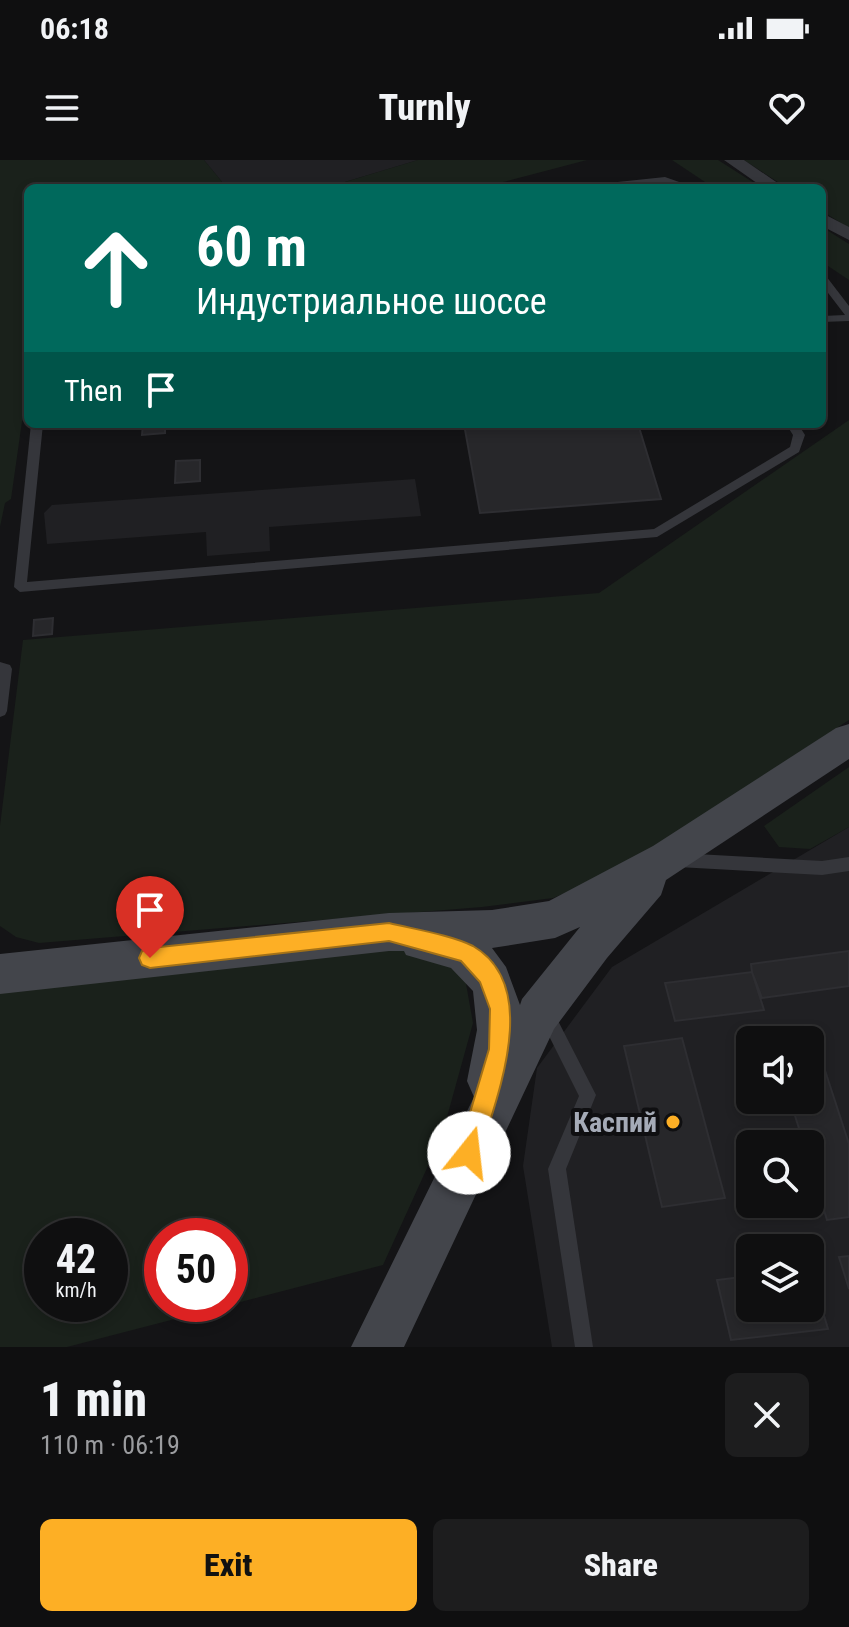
<!DOCTYPE html>
<html lang="en">
<head>
<meta charset="utf-8">
<style>
	body { margin:0; font-family:"Roboto Condensed",sans-serif; background:#1d1d1e; color:#f1f3f6; height:100vh; display:flex; flex-direction:column; font-size:30px; white-space:nowrap }
	* { box-sizing:border-box; margin:0 }
	p { font-size:26px; color:#9b9c9f }
	.icon { flex:none; width:44px; height:44px; fill:none; stroke:currentColor; stroke-width:2; stroke-linecap:round; stroke-linejoin:round }
	.map { position:relative; height:1187px; overflow:hidden }
	.details { display:flex; flex-direction:column; background:#0f0f10; flex:1 }
	.details>* { flex:none }
	.hud { position:absolute; left:24px; top:24px; width:802px; height:244px; border-radius:12px; box-shadow:0 4px 12px #0003,0 0 0 2px #2f2f30; background:#00695c; color:#fff; overflow:hidden }
	.tools { position:absolute; left:736px; top:866px; display:grid; gap:16px }
	.tools a { display:grid; place-items:center; width:88px; height:88px; border-radius:12px; background:#0f0f10; box-shadow:0 4px 12px #0003,0 0 0 2px #2f2f30; font-size:40px }
	.speed { position:absolute; left:24px; top:1058px; display:flex; gap:16px; font-size:40px; font-weight:700; text-align:center }
	.speed>* { display:grid; place-content:center; width:104px; height:104px; border-radius:50%; background:#0f0f10; box-shadow:0 4px 12px #0003,0 0 0 2px #2f2f30; line-height:1 }
	.speed small { font-size:20px; font-weight:400 }
	.speed .limit { border:12px solid #d22; background:#fff; color:#111 }
	.pin { position:absolute; display:grid; place-items:center; width:68px; height:68px; color:#fff; margin:-82px -34px; border-radius:50% 50% 50% 0; rotate:-45deg; box-shadow:0 0 8px #0007 }
	.pin .icon { rotate:45deg }
	.me { position:absolute; width:88px; margin:-44px; rotate:16deg; stroke-linejoin:round; filter:drop-shadow(0 0 6px #0008) }
	.turn { display:flex; align-items:center; gap:28px; height:168px; padding:0 40px; font-size:36px }
	.turn .icon { width:104px; height:104px; stroke-width:2.5 }
	.turn b { display:block; font-size:56px; line-height:68px }
	.then { display:flex; align-items:center; height:76px; padding:0 40px; background:#0003; gap:16px; font-size:30px }
	.round { display:grid; place-items:center; flex:none; width:84px; height:84px; border-radius:12px; background:#1d1d1e }
	.summary { display:flex; align-items:center; justify-content:space-between; height:136px; padding:0 40px }
	h1 { font-size:48px; font-weight:800; line-height:60px }
	.action { display:flex; gap:16px; margin-top:auto; padding:16px 40px }
	.action a { flex:1; height:92px; border-radius:12px; background:#fdaf25; color:#111; font-size:32px; font-weight:800; line-height:92px; text-align:center }
	.action a+a { background:#1d1d1e; color:#f1f3f6 }
	.status { display:flex; justify-content:space-between; align-items:center; height:56px; padding:0 40px; background:#0f0f10; direction:ltr }
	.status svg { height:22px; fill:currentColor }
	header { display:flex; justify-content:space-between; align-items:center; height:104px; padding:0 40px; background:#0f0f10; font-size:36px; font-weight:800 }
	.map>svg:first-child { display:block }
	.built { fill:#202023; fill-rule:evenodd }
	.green { fill:#1a211b; fill-rule:evenodd }
	.building { fill:#27272a; stroke:#2e2e32; stroke-width:2 }
	.lines { fill:none; stroke-linecap:round; stroke-linejoin:round }
	.service { fill:#35363b; fill-rule:evenodd }
	.minor { fill:#35363b; fill-rule:evenodd }
	.secondary { fill:#43454b; fill-rule:evenodd }
	.route { fill:#fdaf25; stroke:#a47218; stroke-width:2 }
	.poi-dot { fill:#fdaf25; stroke:#0f0f11; stroke-width:3 }
	.labels { text-anchor:middle; dominant-baseline:central; stroke-width:8; stroke-linejoin:round; paint-order:stroke }
	.near-poi-label { font-size:28px; font-weight:bold; fill:#a5abb7; stroke:#0f0f11; text-anchor:end }
</style>
</head>
<body>
<div class="status"><b>06:18</b><svg viewBox="0 0 49 12"><path d="M0 12V9h3v3zM5 12V6h3v6zM10 12V3h3v9zM15 12V0h3v12zM26 1h20v11H26zM47 4h2v5h-2z"/></svg></div>
<header><svg class="icon" aria-label="menu" viewBox="0 0 24 24"><path d="M4 6h16M4 12h16M4 18h16"/></svg>Turnly<svg class="icon" aria-label="heart" viewBox="0 0 24 24"><path d="M12 20l-8-8c-3-5 5-10 8-4 3-6 11-1 8 4z"/></svg></header>
<div class="map">
<svg width="849" height="1187" viewBox="0 0 849 1187">
	<rect width="100%" height="100%" fill="#141416"/>
	<path class="built" d="M204,0H418L325,28H227Z
		M415,319L421,356L269,367L270,391L207,396L206,372L47,384L44,353L52,345Z
		M849,667V1187H552L523,1006L537,908L612,807ZM750,880H810V940H750ZM750,984H810V1044H750ZM750,1088H810V1148H750Z"/>
	<path class="green" d="M0,0H204L227,28H28V219L11,339L5,343L0,367Z
		M418,0H587L481,28H325Z
		M672,0H718L762,28H714Z
		M744,0H849V68L822,51V28H787Z
		M822,67L849,84V120L822,102Z
		M849,260V560L610,715L553,738L482,747L39,783L16,777L0,766V666L23,480L599,433Z
		M849,607V667L810,689L779,687L764,666Z
		M392,787L440,800L465,818L473,863L442,975L383,1105L67,1187H0V830ZM42,1076H110V1144H42ZM162,1076H230V1144H162Z"/>
	<path class="building" d="M143,264H165V273L142,275Z
		M464,264H638L661,339L480,353Z
		M200,300V321L175,323L176,301Z
		M53,458L52,474L33,476L34,460Z
		M849,791V826L762,838L752,812L751,804Z
		M752,812L764,850L675,861L665,823Z
		M682,878L725,1038L662,1047L624,886Z
		M818,889L849,984V1057L827,1060L810,1005V984H804L790,940H810V890Z
		M849,1096V1129L839,1097Z
		M810,1109L828,1169L731,1180L717,1120L750,1116V1148H810Z"/>
	<g class="lines">
		<path class="service" d="M665,17L696,28H681L665,23L615,28H584L589,25Z
			M822,115L826,116L849,146V161L822,162V156L845,155L822,125Z
			M31,264H43L27,422L654,369L790,287L793,275L786,264H798L805,275L799,292L657,377L20,432L14,427Z
			M0,502L10,505L12,509L7,551L5,555L0,557Z
			M678,693L822,701L849,697V711L822,715L678,707L673,705L671,700L673,695Z
			M546,846L552,849L596,935L566,1009L593,1187H575L548,1009L579,936L538,854L540,849Z"/>
		<path class="minor" d="M724,0H744L785,28H764Z
			M822,53L849,67V80L822,66Z"/>
		<path class="secondary" d="M849,564V599L666,720L661,735L607,798L554,869L404,1187H351L474,937L467,921L477,870L473,831L451,808L406,795L404,791H389L0,834V794L389,753L492,750L549,741L653,686L836,568ZM580,767L522,839L520,845L506,807L492,788L555,778Z"/>
	</g>
	<path class="route" d="M389,763C413,769 452,775 473,786C542,826 497,936 480,993L477,1001L469,1004L461,1001L458,993L489,889L490,849L480,822L461,801L389,781L150,808L142,805L139,798L142,791L150,788Z"/>
	<circle class="poi-dot" cx="673" cy="962" r="8"/>
	<g class="labels">
		<g class="near-poi-label">
			<text x="657" y="962">Каспий</text>
		</g>
	</g>
</svg>
<div class="tools">
<a><svg class="icon" aria-label="sound" viewBox="0 0 24 24"><path d="M4 9h4l5-4v14l-5-4H4zM17 9q2 3 0 6"/></svg></a>
<a><svg class="icon" aria-label="search" viewBox="0 0 24 24"><circle cx="10" cy="10" r="6"/><path d="M15 15l6 6"/></svg></a>
<a><svg class="icon" aria-label="layers" viewBox="0 0 24 24"><path d="M12 4l9 5-9 5-9-5zM3 14l9 5 9-5"/></svg></a>
</div>
<div class="speed"><div>42<small>km/h</small></div><div class="limit">50</div></div>
<div class="pin" style="left:150px;top:798px;background:#d93025"><svg class="icon" aria-label="arrive" viewBox="0 0 24 24"><path d="M6 21V4h12l-3 4 3 4H6"/></svg></div>
<svg class="me" style="left:469px;top:993px" viewBox="-20 -20 40 40"><circle r="19" fill="#fff"/><path d="M0-13L10 11 0 6-10 11z" fill="#fdaf25"/></svg>
<div class="hud">
<div class="turn"><svg class="icon" aria-label="ahead" viewBox="0 0 24 24"><path d="M12 20V5M6 11l6-6 6 6"/></svg><div><b>60 m</b>Индустриальное шоссе</div></div>
<div class="then">Then<svg class="icon" aria-label="arrive" viewBox="0 0 24 24"><path d="M6 21V4h12l-3 4 3 4H6"/></svg></div>
</div>
</div>
<section class="details">
<div class="summary"><div><h1>1 min</h1><p>110 m · 06:19</p></div><a class="round"><svg class="icon" aria-label="close" viewBox="0 0 24 24"><path d="M6 6l12 12M18 6L6 18"/></svg></a></div>
<div class="action"><a>Exit</a><a>Share</a></div>
</section>
</body>
</html>
